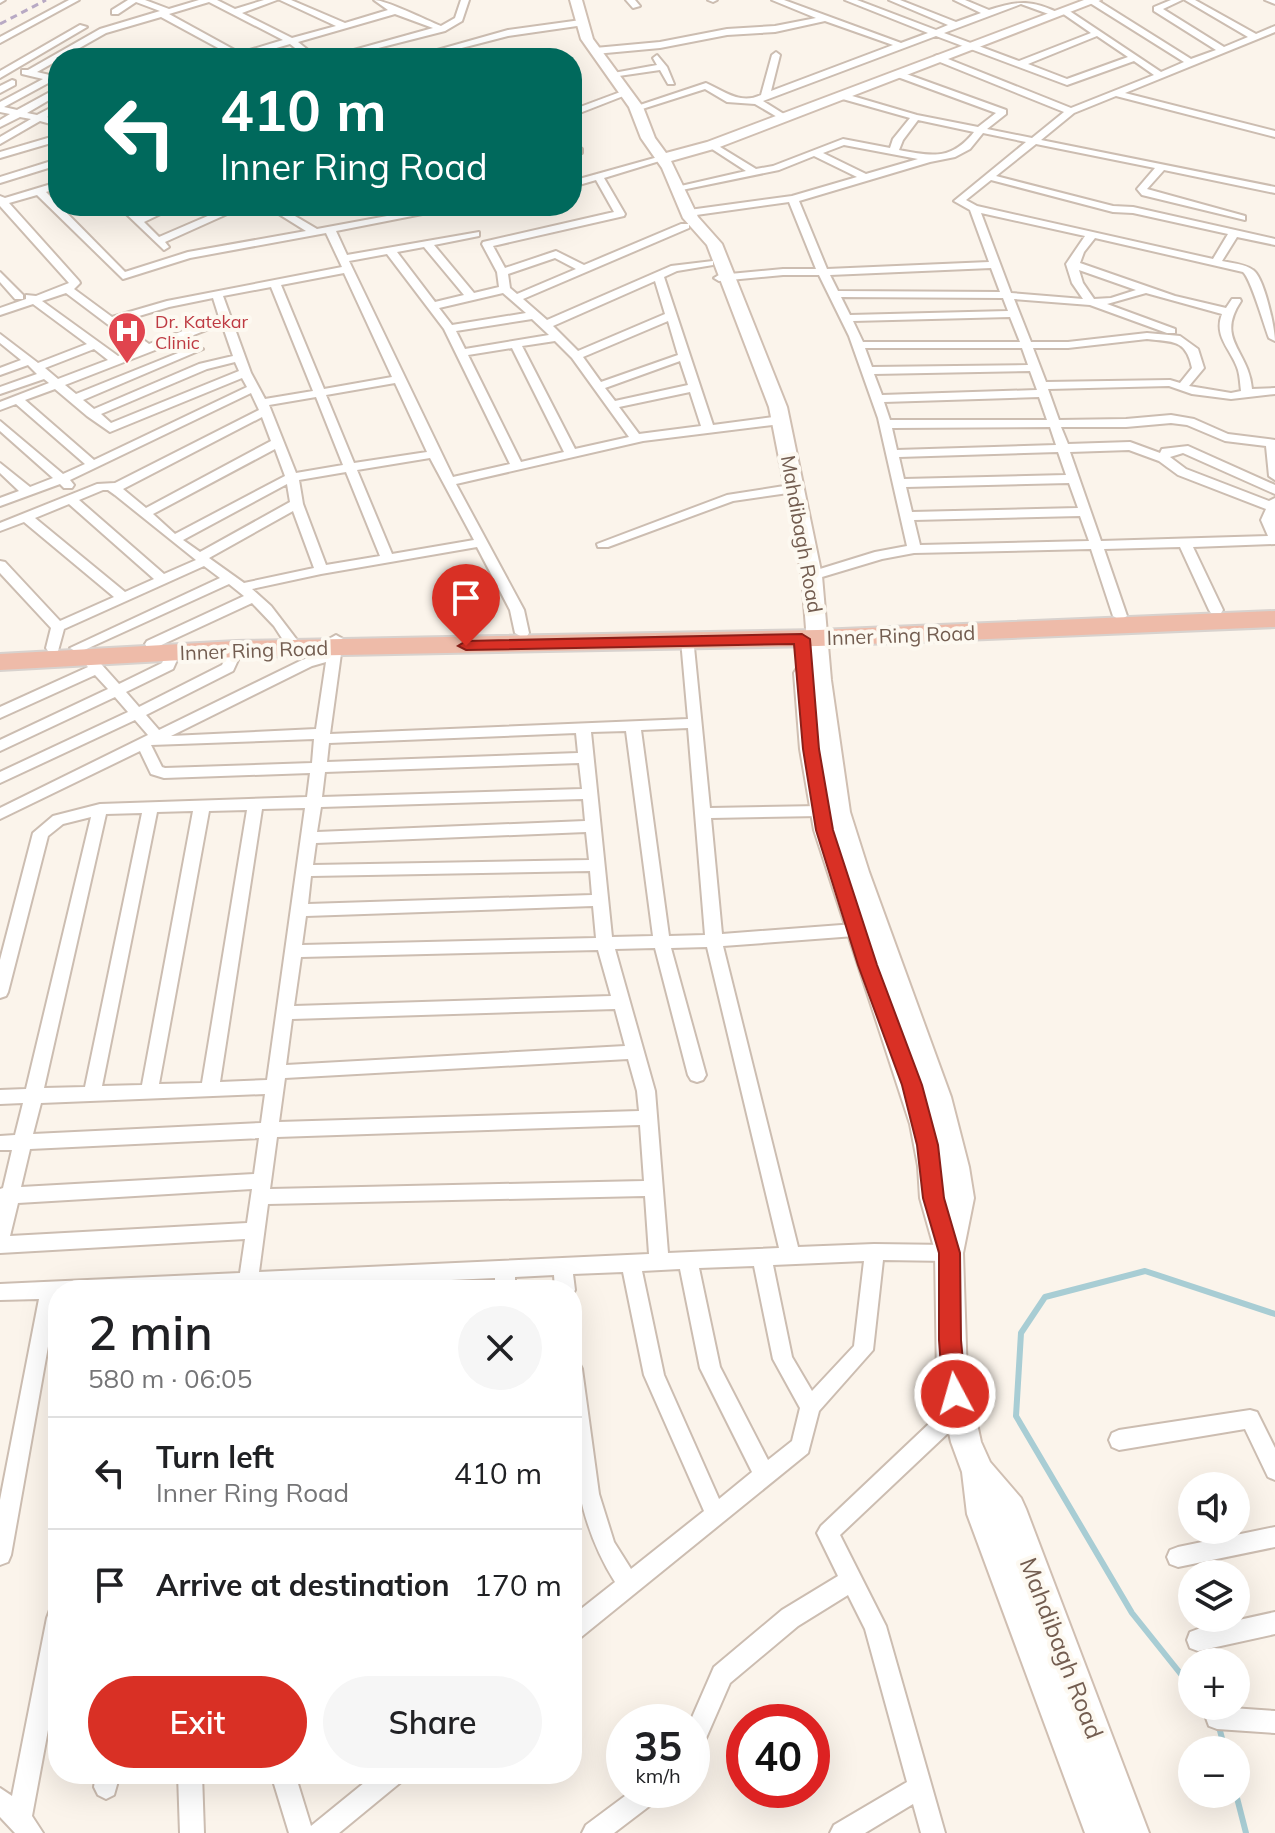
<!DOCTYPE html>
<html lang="en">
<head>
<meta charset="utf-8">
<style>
	body { margin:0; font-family:Mulish,sans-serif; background:#f6f6f6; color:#202124; height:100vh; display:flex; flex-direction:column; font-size:30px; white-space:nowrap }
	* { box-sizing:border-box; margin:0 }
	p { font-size:26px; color:#757577 }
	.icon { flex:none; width:44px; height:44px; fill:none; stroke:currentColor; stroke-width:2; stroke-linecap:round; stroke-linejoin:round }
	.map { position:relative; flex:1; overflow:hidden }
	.side { position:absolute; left:48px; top:1280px; width:534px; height:504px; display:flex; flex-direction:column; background:#fff; border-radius:32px; box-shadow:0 8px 32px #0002 }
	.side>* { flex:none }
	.top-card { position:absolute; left:48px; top:48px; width:534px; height:168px; border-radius:32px; box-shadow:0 8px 32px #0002; background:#00695c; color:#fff; overflow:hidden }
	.controls { position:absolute; left:1178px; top:1472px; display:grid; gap:16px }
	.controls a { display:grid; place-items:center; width:72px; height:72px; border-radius:50%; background:#fff; box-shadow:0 8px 32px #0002; font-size:40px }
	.speed { position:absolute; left:606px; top:1704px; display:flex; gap:16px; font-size:40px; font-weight:700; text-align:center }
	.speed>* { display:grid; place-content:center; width:104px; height:104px; border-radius:50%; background:#fff; box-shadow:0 8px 32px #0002; line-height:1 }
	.speed small { font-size:20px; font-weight:400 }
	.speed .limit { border:12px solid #d22; background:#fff; color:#111 }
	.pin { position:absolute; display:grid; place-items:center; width:68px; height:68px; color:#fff; margin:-82px -34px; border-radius:50% 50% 50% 0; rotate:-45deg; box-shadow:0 0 8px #0007 }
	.pin .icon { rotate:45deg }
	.me { position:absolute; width:88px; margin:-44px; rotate:354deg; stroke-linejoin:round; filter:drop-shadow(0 0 6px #0008) }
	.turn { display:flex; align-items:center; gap:28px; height:168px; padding:0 40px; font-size:36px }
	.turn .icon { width:104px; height:104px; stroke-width:2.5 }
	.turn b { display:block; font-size:56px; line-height:68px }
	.round { display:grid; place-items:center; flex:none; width:84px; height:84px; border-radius:42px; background:#f6f6f6 }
	.head { display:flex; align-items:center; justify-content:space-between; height:136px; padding:0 40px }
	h1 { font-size:48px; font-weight:600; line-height:60px }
	.cta { display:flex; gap:16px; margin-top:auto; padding:16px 40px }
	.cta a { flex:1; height:92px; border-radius:48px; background:#d93025; color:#fff; font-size:32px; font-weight:600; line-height:92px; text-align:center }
	.cta a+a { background:#f6f6f6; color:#202124 }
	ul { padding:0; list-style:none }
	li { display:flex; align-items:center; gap:24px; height:112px; padding:0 40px; border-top:2px solid #e0e0e0 }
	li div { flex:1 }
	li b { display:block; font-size:30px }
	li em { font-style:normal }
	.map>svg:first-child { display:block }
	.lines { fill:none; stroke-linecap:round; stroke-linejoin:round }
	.stream { stroke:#a8cdd4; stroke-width:6 }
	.street-casing { stroke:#ccbdb1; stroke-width:4 }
	.secondary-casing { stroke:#d0bfb2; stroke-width:4 }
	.highway-casing { stroke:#d8d2ce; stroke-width:4 }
	.street { fill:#fff; fill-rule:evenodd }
	.secondary { fill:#fff; fill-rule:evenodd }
	.highway { fill:#eebba9; fill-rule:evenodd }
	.rail { stroke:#b8a9c4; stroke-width:3; stroke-dasharray:7 5; stroke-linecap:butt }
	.route { fill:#d93025; stroke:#8d1f18; stroke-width:2 }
	.labels { text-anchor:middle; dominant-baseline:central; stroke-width:8; stroke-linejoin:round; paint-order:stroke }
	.far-health-label { font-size:18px; fill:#be3a42; stroke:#fdf9f1; text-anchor:start }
	.street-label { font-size:20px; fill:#735d50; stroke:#fdf9f1 }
	.near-street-label { font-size:24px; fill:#735d50; stroke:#fdf9f1 }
</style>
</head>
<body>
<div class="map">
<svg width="1275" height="1833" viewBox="0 0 1275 1833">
	<rect width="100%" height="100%" fill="#fbf4eb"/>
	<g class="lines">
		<path class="stream" d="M1192,1688L1132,1613L1016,1416L1021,1333L1045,1297L1145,1271L1275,1314
			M1218,1723L1225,1750
			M1236,1794L1246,1833"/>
		<defs>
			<path id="street" d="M0,0H5L0,3Z
				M69,0H79L0,43V37Z
				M128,0H145L169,9L199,0H217L235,9L264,0H277L242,13L292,38L336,26L280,0H291L345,23L388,10L374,0C386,0 426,20 441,26L455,18L461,0H469L462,21L445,31L339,58H325L433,28L395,14L298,42L318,58H308L290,44L242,58H227L231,55L161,17L106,33L37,72L58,77V83L52,81L4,107L17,110L50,92H56V96L27,113L37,115L58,104V111L47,117L58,120V126L40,121L0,144V137L31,119L20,117L0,127V120L10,114L0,112V102L43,79L22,74V70H28L100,29L160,11L136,2L118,14H112V10ZM209,2L283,40L240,53L169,14Z
				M626,0H635L640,6L633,8Z
				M708,0H717L713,2Z
				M772,0H784L901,43L928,33L845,0H857L936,30L948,25L889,0H900L956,22L981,13L954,0H965L989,10C1019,0 1033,0 1061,14L1054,16L1021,4L944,33L1019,61L1091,33L1062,13V9L1065,8L1161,72L1184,62L1090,3V0H1097L1191,59L1216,50L1154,11V7L1171,0H1182L1163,9L1224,47L1248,37L1185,0H1195L1256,34L1275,26V32L1125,93L1275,131V137L1116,96L1074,113L1041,140L1275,187V193L1164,170L1147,189L1245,216V220L1142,195L1137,189L1155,168L1036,144L996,176L1113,206L1133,207L1275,239V245L1237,237L1222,261C1232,263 1245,264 1253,270C1264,277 1275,328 1275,341L1269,338C1264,325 1251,279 1243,272L1095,238L1084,252L1080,263L1175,296L1226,308L1232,299H1240L1241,301C1215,340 1249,350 1252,389L1275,388V394L1231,399L1192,394L1169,386L1048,389L1059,420L1126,419L1171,415L1194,419L1228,434L1275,440V480L1269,476L1266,446L1225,441L1187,425L1171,423L1126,427H1061L1068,444L1130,442L1160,453L1162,449L1188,446L1275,485V494L1183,453L1170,457L1186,469L1269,501L1275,498V544L1193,547L1223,610L1221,613H1211L1209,610L1180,547L1104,549L1127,616L1120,620L1113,616L1091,549L914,553L882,559L812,580L807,579V573L875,552L907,546L878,418L849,336L819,275H783L719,281L714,278L719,275L783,269H816L789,202L689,216L684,213L689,210L792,196L857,177L814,156L779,170L677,191L672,188L746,171L709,147V143L712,142L756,169L773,166L843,139L890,148L893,139L910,118L839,98V94L842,93L917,115L978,127L996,113L895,76V72L898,71L1006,110V114L987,129L1032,138L1064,112L935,60V56L938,55L1071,108L1154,75L1134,61L1067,85L936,36L763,101L787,116V120L784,121L755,104L727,102L705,89L639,110L631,108L706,83C724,91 740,105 761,95L772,55L776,52L780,55L771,91L893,45L825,21L775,32L727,35L660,48L595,54L591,51L595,48L660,42L727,29L775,26L816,18ZM1097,36L1128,57L1067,79L1028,64ZM918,120L974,132C951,161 932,156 899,150L903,140ZM983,133L1026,142L954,201L970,210L989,262L827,269L799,201L930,162L955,157L970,149ZM844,145L918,159L866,174L823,153ZM991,180L1113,212L1133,213L1228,234L1213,259L977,206L966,200ZM981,213L1085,236L1066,264L1072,283L1083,299L1011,293ZM991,268L1000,292L838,291L830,275ZM1079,270L1136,290L1111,298L1094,299L1083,283ZM1146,293L1222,314C1213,337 1232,350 1238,370C1240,377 1240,384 1241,391L1231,393L1189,386L1204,368L1198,349L1180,336L1147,333L1068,342H1031L1014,299L1090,305L1167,333H1175V329L1107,304ZM841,297L1003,298L1008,311L850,315ZM1010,317L1020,342H863L853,321ZM1147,339C1173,342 1186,339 1192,368L1180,383L1170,380L1046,382L1033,348H1068ZM865,348H1022L1028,365L872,367ZM1030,371L1037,390L882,395L874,374ZM1039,397L1047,420H890L884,402ZM1050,427L1056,445L897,450L892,428ZM1129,450L1159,461L1178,475L1266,509L1261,520L1268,536L1101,541L1070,452ZM1058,452L1066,475L904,479L899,457ZM1069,483L1078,508L912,512L906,487ZM1080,516L1089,541L920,545L914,520Z
				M1265,0H1275V4Z
				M581,20L584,21V25L508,36L423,58H409L508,30Z
				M80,25L87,27L0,78V71Z
				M657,55L667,67L674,84H668L660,70L612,77L608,74L657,65L653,58Z
				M12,80L15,81V85L0,93V86Z
				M623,91L631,93L572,116V110Z
				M58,135V141L0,158V152Z
				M572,142L582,149V153L572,155Z
				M658,157L666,159L604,178L625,214L624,216L493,246L505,268L556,251L584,265L681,224H689V228L523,299L547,320L671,266L713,261V265L677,271L664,277L713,425L781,416L787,420L781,424L643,441L456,484L524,610L529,633L527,636L522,637L515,633L510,610L477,547L321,574L252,589L271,606L297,640L290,644L285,643L274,626L252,603L157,647H147L145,644L147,641L244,596L229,584L82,651L77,652L70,648L220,578L204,566L64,629L58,651H48L46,648L51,628L0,573V561L5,562L60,621L114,597L24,522L0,531V523L97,484L115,483L259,410L251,393L70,480L74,485L72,488H64L60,484L0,506V498L19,491L0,473V463L30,487L53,478L0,431V421L63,474L85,464L16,404L0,410V402L49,383L44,379L0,394V387L37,374L28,365L0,375V368L21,360L0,343V334L38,363L87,344L33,304L0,315V308L26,299V295L36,296L69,283L0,206V196L5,198L58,182V188L46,192L125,272L188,252L306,231L266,206H278L317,229L441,206H463L336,231L347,255L479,232V236L434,245L474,293L499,287L497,272L482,244L483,242L614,212L596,180L572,187V181ZM37,195L123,279L190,258L326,233L342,267L167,301L112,317L74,289L80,283L79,281L9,203ZM424,247L464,295L435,302L397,252ZM387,254L444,329L510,464L453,477L349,261ZM555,258L576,269L517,294L510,288L508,274ZM344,273L392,377L324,389L281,285ZM655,281L665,314L578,351L553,326ZM271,287L313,391L265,399L251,373L223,296ZM66,293L139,348L118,356L42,301ZM503,293L526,313L452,325L439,308ZM213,298L219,317L149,344L119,322L169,307ZM532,319L549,335L465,349L456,331ZM668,321L678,355L601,382L583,357ZM222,324L233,356L199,364L94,409L83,400L203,349L193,347L76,394L65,385ZM555,341L572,358L629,437L575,449L522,346ZM512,348L564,452L521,462L468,355ZM94,349L108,360L58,379L45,368ZM680,361L688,385L615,401L605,388ZM235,362L239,371L111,423L101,414L207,369ZM242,378L247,387L94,460L25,400L55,389L87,416L110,432ZM395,383L427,452L354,463L326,395ZM690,392L701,426L639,434L619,407ZM316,397L343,465L296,473L269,405ZM262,417L271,441L146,508L123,489ZM275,449L285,476L175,534L153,514ZM430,458L474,540L392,554L357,470ZM346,472L380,556L326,565L303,504L299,480ZM287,484L290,502L200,552L183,540ZM103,490H108L115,495L196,560L164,574L79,500ZM69,504L154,579L125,592L35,518ZM293,511L314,568L244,583L209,558Z
				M58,159V165L0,183V177Z
				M118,206H129L139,216L163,206H177L144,222L159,237L231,206H245L165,242L169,247L164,250Z
				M0,272L23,295V299H15L0,282Z
				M784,486L790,490L788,493L733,501L608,547H598L597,544L727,495Z
				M336,635L343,639L330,734L688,719L681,640L683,637H693L710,808L820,806L828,811L820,816L711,818L722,934L868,923L876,929L868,935L723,946L798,1247L874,1244L949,1245L956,1247L958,1253L956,1259L949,1261L883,1260L873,1350L819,1411L808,1453L580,1638L572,1641V1616L615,1582C570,1510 572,1442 572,1360L579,1363L582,1369L599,1494L614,1542L631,1569L704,1511L644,1375L623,1272L573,1274L575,1290L572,1295V1290H555L554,1275L515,1277V1290H495V1278L451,1280V1290H431L432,1280L257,1290H58L11,1555L8,1562L0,1565V1500L39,1299L0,1300V1284L240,1273L245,1239L0,1253V1189L3,1188L12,1150H0V1136L15,1135L23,1103L0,1104V1090L26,1089L91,817L63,824L48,836L8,992L6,996L0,998V960L33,833L53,816L100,804L307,797L310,773L164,778L151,774L140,751L0,819V808L148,735L135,720L0,783V772L128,712L115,697L0,751V740L108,689L95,675L0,718V707L88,667L81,658L83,655H93L119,684L162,663L168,650H178L180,653L173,669L126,692L139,707L222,665L231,646H241L243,649L233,671L146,715L159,730L302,660L327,652L329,639ZM326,662L316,729L171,736L312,666ZM688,728L705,935L669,936L641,730ZM626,731L653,936L612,937L591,732ZM576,733L578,753L327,762L329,743ZM314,739L312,763L165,768L162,767L151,745ZM579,763L582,789L322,797L325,772ZM583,799L585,821L317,832L321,807ZM305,808L267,1080L220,1082L262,809ZM247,810L202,1083L159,1084L209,811ZM193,811L142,1085L102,1086L157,812ZM142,813L85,1087L44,1088L106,814ZM586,832L589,860L313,865L316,843ZM590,871L592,895L308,904L311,876ZM593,906L596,938L302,945L306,916ZM707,947L779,1248L668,1253L655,1091L615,949L655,948L688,1075L691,1080L697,1082L703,1080L706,1075L671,948ZM598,950L611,996L294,1006L301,957ZM615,1009L625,1046L286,1065L292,1019ZM628,1059L637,1091L639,1111L279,1122L285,1078ZM265,1094L261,1123L33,1134L41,1103ZM640,1125L644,1181L270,1189L277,1137ZM259,1138L254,1174L21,1187L30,1149ZM252,1189L247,1223L10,1236L18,1203ZM645,1196L649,1254L259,1272L268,1204ZM864,1261L854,1346L812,1391L792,1357L773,1265ZM754,1266L773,1359L800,1408L792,1441L768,1460L720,1367L699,1268ZM680,1269L700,1368L752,1472L719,1499L664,1375L642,1271Z
				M958,1401L965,1403L968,1410L965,1417L840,1535L886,1626L945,1833H921L913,1804L865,1833H830L834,1825L907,1782L865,1629L848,1595L798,1626L730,1683L700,1752L692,1755V1722H690L714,1667L782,1610L838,1576L817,1533L821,1526L951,1403Z
				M1250,1410L1257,1412L1275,1448V1480L1268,1477L1245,1429L1119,1450L1112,1447L1109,1440L1112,1433L1119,1430Z
				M1275,1527V1547L1178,1567L1170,1564L1167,1557L1170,1550L1178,1547Z
				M58,1607V1676L32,1816L43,1833H15L0,1817V1788L12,1796L47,1618L50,1610Z
				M1275,1612V1634L1198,1651L1190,1648L1187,1640L1190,1632L1198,1629Z
				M1217,1707L1275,1711V1733L1217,1729L1209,1726L1206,1718L1209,1710Z
				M96,1774H120L114,1795L106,1799L98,1795L94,1787Z
				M178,1774H202L204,1833H180Z
				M271,1774H295L311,1826L375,1774H405L401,1782L339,1833H289Z
				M633,1790H664L660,1798L614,1833H582L586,1825Z"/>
			<path id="secondary" d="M570,0H582L593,39L643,107L655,138L666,153L707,142L1084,0H1101L717,148L671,161L698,217L722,244L787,407L822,576L831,680L850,812L869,872L951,1097L969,1167L974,1198L963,1253L967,1378L981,1442L990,1462L1021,1498L1026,1509L1149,1833H1085L967,1514L962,1472L951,1442L937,1378L935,1251L920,1198L918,1166L910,1124L814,830L800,749L794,673L797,668H809L802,576L769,407L707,245L683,218L662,168L641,138L629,107L581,39Z"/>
			<path id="highway" d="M1275,611V627L818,646L236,657L0,670V654L236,641L818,630Z"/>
		</defs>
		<use href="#street" class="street-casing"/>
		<use href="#secondary" class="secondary-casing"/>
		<use href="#highway" class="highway-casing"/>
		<use href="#street" class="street"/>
		<use href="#secondary" class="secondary"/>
		<use href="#highway" class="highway"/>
		<path class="rail" d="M0,24L46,0"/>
	</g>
	<path class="route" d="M802,634L810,639L819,749L833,830L877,965L922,1085L938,1145L944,1198L960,1253L961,1340L966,1394L963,1401L955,1404L947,1401L943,1394L939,1340V1253L923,1198L917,1145L902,1085L858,965L816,830L803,749L794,644L466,650L458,646L466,641Z"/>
	<defs>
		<symbol id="hospital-pin" viewBox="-11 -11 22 30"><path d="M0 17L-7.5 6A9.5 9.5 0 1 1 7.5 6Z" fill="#e0444e" stroke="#fdf9f1"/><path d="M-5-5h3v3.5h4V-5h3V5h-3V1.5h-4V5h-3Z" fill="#fff"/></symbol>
	</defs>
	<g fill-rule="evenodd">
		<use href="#hospital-pin" x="105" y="309" width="44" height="60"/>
	</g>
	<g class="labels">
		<g class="far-health-label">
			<text x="155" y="321">Dr. Katekar<tspan x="155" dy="21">Clinic</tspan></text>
		</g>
		<g class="street-label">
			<text transform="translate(802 534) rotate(80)">Mahdibagh Road</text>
			<text transform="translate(901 635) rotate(-2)">Inner Ring Road</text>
			<text transform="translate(254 650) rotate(-2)">Inner Ring Road</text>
		</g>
		<g class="near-street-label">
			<text transform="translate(1062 1648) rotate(69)">Mahdibagh Road</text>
		</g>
	</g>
</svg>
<div class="controls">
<a><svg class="icon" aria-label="sound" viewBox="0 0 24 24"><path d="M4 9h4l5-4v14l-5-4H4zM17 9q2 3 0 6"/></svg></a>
<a><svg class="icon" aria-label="layers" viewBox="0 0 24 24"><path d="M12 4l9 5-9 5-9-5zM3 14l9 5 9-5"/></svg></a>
<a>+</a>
<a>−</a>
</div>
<div class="speed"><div>35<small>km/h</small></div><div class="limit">40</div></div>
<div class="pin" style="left:466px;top:646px;background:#d93025"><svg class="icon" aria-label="arrive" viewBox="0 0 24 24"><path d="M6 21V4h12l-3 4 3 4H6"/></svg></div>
<svg class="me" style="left:955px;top:1394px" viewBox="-20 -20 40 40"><circle r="17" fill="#d93025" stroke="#fff" stroke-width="3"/><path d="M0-11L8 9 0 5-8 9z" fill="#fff"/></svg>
<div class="top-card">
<div class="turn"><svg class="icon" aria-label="left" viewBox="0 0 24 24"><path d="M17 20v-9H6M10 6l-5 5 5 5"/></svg><div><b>410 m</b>Inner Ring Road</div></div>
</div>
<section class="side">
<div class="head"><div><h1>2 min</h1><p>580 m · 06:05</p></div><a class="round"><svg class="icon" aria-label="close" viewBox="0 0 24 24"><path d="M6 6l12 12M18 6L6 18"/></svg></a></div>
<ul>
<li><svg class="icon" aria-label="left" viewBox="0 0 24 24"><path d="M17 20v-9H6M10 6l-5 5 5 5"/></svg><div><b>Turn left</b><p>Inner Ring Road</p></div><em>410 m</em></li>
<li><svg class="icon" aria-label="arrive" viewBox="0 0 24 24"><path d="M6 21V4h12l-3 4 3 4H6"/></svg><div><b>Arrive at destination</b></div><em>170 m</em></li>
</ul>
<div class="cta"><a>Exit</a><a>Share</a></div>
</section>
</div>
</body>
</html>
